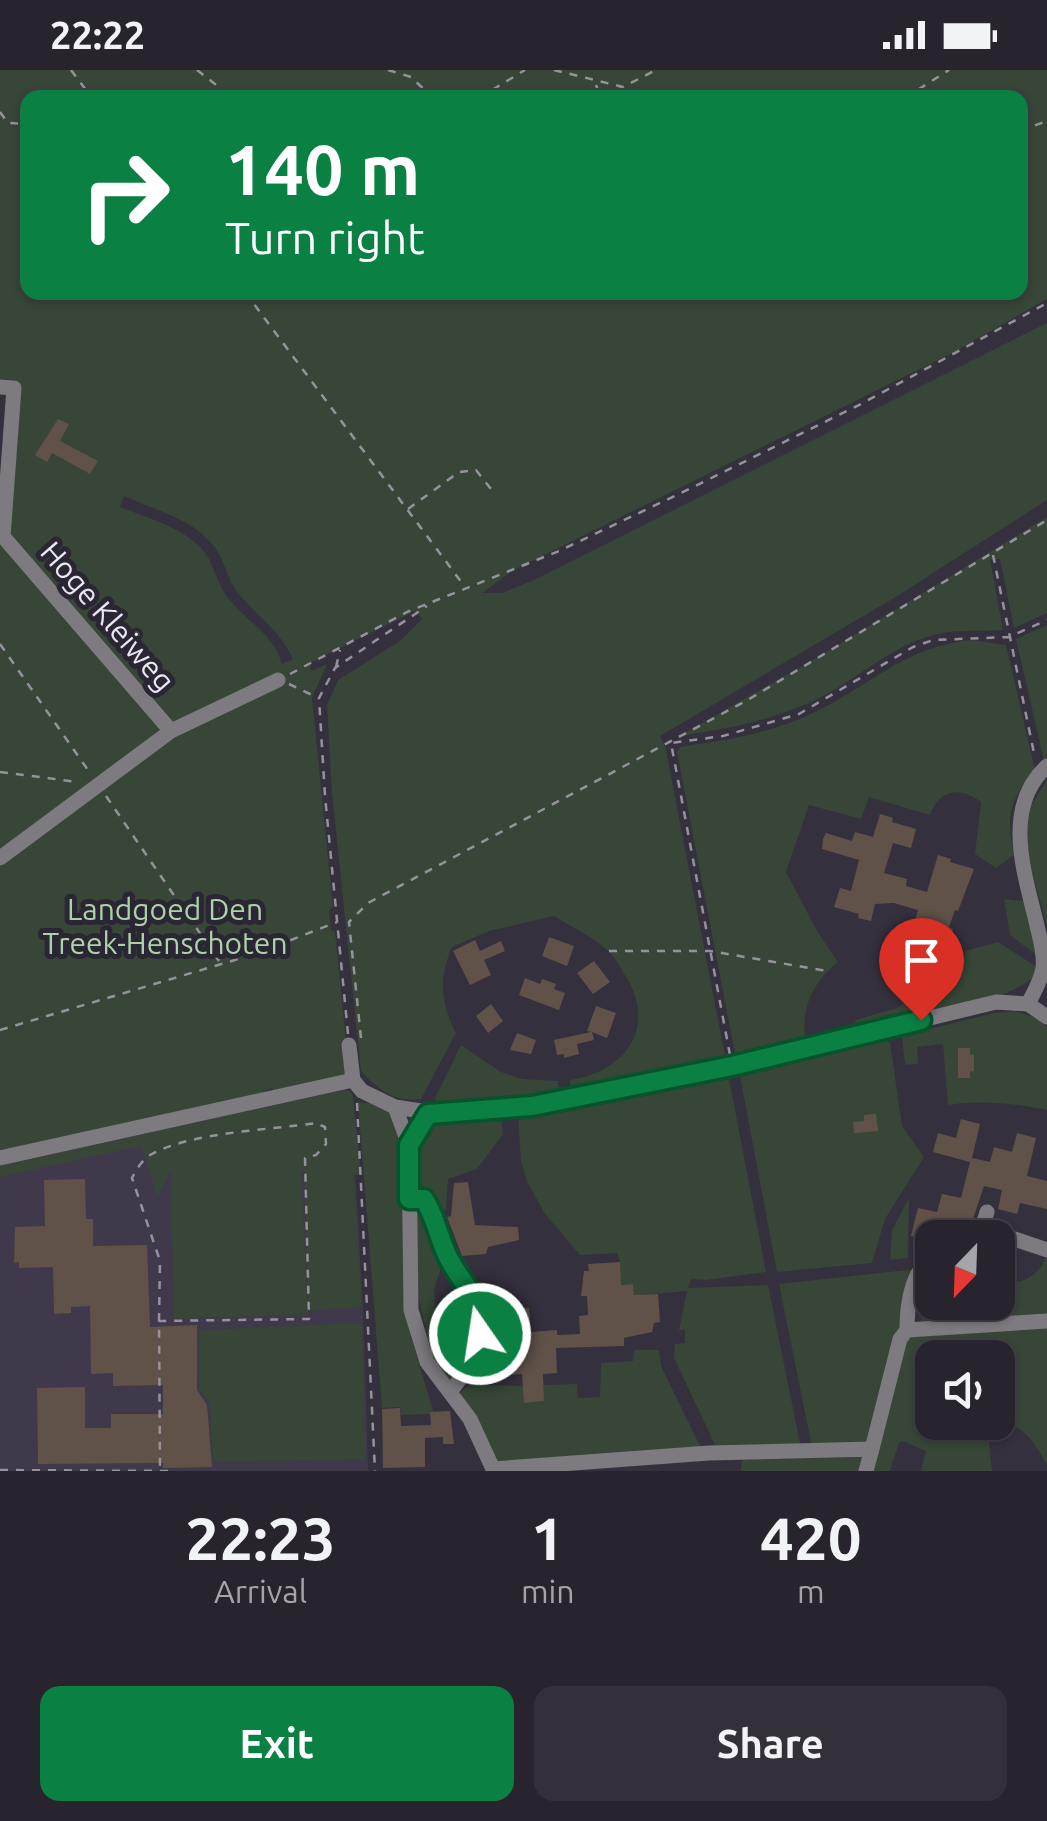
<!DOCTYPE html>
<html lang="en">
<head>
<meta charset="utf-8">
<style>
	body { margin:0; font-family:Ubuntu,sans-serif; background:#34303a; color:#f1f3f6; height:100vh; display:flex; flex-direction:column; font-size:38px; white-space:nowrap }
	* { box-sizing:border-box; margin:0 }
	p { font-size:32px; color:#a5a4aa }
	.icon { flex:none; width:55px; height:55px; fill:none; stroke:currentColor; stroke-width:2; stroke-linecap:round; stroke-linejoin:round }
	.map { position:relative; height:1401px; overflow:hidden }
	.details { display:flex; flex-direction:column; background:#28242e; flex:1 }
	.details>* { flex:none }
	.banner { position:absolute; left:20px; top:20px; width:1008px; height:210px; border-radius:20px; box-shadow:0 2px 8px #0004,0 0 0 2px #44414a; background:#0b8043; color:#fff; overflow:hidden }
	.needle { width:65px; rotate:203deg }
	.fabs { position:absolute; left:915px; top:1150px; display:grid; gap:20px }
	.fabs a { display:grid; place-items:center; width:100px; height:100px; border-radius:20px; background:#28242e; box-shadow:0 2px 8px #0004,0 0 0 2px #44414a; font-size:50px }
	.pin { position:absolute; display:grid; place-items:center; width:85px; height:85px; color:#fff; margin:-102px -42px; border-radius:50% 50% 50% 0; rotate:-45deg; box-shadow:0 0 10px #0007 }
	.pin .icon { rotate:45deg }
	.me { position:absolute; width:110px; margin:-55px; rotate:347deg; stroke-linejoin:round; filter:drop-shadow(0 0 8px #0008) }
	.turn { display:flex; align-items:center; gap:35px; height:210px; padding:0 40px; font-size:45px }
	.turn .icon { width:130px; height:130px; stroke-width:2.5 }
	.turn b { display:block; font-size:70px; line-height:85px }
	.eta { display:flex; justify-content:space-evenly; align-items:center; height:170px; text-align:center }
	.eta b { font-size:60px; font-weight:700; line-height:70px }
	.primary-button { display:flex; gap:20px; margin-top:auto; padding:20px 40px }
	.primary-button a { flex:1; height:115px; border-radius:20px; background:#0b8043; color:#fff; font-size:40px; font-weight:700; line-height:115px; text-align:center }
	.primary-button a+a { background:#34303a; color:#f1f3f6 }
	.status { display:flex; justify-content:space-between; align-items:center; height:70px; padding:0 50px; background:#28242e; direction:ltr }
	.status svg { height:28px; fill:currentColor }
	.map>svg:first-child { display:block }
	.built { fill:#3f394b }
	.green { fill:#374636; fill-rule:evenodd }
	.building { fill:#605249 }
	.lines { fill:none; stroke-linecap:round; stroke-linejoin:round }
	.path { stroke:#96929d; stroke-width:2.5; stroke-dasharray:8 8; stroke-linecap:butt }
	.minor { stroke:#7d7a80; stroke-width:15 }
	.route-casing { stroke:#07532c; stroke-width:25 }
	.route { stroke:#0b8043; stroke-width:18 }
	.labels { text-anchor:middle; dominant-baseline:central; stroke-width:10; stroke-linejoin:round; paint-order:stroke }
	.street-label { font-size:30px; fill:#eae8f0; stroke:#2b2633 }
	.park-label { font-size:30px; fill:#abd2a8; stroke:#2b2633 }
</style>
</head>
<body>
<div class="status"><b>22:22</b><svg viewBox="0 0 49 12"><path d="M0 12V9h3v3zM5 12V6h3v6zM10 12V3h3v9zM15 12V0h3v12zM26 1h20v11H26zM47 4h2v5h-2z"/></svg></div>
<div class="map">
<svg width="1047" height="1401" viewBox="0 0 1047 1401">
	<rect width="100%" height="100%" fill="#35303d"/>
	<path class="built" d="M345,1015L355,1100L363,1238L368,1401H0V1088Z"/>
	<path class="green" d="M0,0H1047V229L952,283L512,501L482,523H502L534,510L1047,253V430L899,525L660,666L666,680L726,991L571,1022L570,1010C626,1002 658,956 625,905C620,897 614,886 607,880C592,866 571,857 554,846L489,861L452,877C439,907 440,933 456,963L421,1029C396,1033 378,1020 361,1001L332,723L327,635L338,610L400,571L422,549L415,541L310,593L311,601L327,594L312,628L333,837L329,840L331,860L335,862L349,1000L346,1005L273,1021L272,1018L263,1021V1024L0,1083V474L10,468L18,315L13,310L0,309ZM28,28H1020V222H28ZM124,426C153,439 193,449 213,475C225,489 226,508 238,523C257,546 280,561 293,589L282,594C274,564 246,551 228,528C215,511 214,488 197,474C177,456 145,447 120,437Z
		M1047,447V543L1014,558L1000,489L990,490L1003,560C977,562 952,558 927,567C885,580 852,614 813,631C769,651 726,659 679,666L818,587Z
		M1047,555V688L1044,691L1016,569Z
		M971,570L1006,575L1035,700C1009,729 1006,750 1014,785L996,798L975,784L981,732C960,716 939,719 930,745L869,727L861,749L809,735L786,802L817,861L838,892C811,914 800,940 806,974L736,989L677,682L680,677C730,670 778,662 823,638C878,609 907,577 971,570Z
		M1047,710V856L1025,777L1028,740Z
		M1004,829L1024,831L1038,886L1010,865Z
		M998,872L1040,899C1024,932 891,954 852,963L856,950L897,938L913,927L948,913L956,907L966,881Z
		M1015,941L1036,948L1047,957V1040C1013,1033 982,1030 948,1035L943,974L917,977L918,994L905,995L902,968L904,965L995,943Z
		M882,970L890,972L902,1056L924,1087L885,1149L872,1193L777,1202L739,1001Z
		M461,975L501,1002L522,1009L558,1011L559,1024L436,1038L435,1028Z
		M728,1003L766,1202L706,1210L691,1209L688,1218L768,1215L801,1378L718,1381L674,1288L675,1274L685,1273V1260H679L687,1221L638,1225L635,1233L633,1214L614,1215L620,1192L617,1183L580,1185L545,1144L527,1111L521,1091L518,1045Z
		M345,1020L351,1021L353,1026L361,1104L354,1105L362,1237L309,1241L304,1100L301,1101L308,1244L174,1249L171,1101L158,1127L141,1076L0,1107V1096Z
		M358,1032L388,1036L402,1076L406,1225L410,1263L434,1344L401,1345L400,1337L382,1338Z
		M501,1047L503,1064L477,1099L448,1109L446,1141C399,1114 415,1089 436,1051Z
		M909,1128L908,1188L890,1190L892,1160Z
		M414,1132L433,1152L443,1192L434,1219L439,1295L461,1303L440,1318L417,1222Z
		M1047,1184V1248L921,1252L920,1238L932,1197V1232H998V1212C1021,1215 1039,1208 1047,1184Z
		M917,1199L869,1373L812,1377L779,1214Z
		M362,1253L365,1389L213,1392L210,1334L199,1319L200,1260Z
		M1047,1258V1395C1034,1371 1025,1357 998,1349V1288H932V1352L987,1353L992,1401H921L926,1381L903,1371L899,1373L890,1401H873L908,1267Z
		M634,1280H659L661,1296L703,1382L497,1395L460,1322L475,1310L485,1315L523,1316L524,1332L544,1331L543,1315L577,1314L578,1328L600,1327L601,1293L633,1291Z
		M861,1385L866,1387L862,1401H741L742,1390Z"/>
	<path class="building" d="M58,349L69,354L60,371L98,391L90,404L52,383L47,392L35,385Z
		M73,499L96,530L86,537L80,529L76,531L59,509Z
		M880,744L893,748L892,752L916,759L911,778L893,773L884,803L907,809L906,816L927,822L938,785L951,789L950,792L974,799L958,841L955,840L949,857L953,859L950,869L932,864L924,892L905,887L918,840L894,833L875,834L871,851L858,848L859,844L834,837L840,818L851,821L859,790L822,779L823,769L826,763L852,771L855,762L873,767Z
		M549,867L574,876L567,896L542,886Z
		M475,870L480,881L501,871L505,881L484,890L491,905L470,915L453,881Z
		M594,891L610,912L593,924L577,903Z
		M525,908L540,914L542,909L556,914L554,919L565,923L559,940L519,925Z
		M491,934L503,951L488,963L476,946Z
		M596,936L616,943L607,968L592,962L594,970L577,974L579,984L564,988V984L557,985L554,970L591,962L587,961Z
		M517,963L536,970L531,984L510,980Z
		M958,978H970V984L974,985V1001L970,1002V1008H958Z
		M876,1044L878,1061L854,1063L853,1052L864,1051V1045Z
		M961,1049L980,1054L972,1088L990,1092L994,1077L1012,1082L1017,1063L1036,1068L1027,1106L1047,1111V1139L1020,1133L1017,1144L998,1139L1002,1120L984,1116L971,1155V1168H932V1172L911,1166L918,1138L937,1142L942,1124L961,1128L970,1092L933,1082L938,1063L956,1068Z
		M85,1109L86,1149H93V1176L147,1175L150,1257L197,1255V1320L207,1335L212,1397L163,1398V1393L38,1394L37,1318L85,1317V1358H111V1344H163V1315L113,1316V1303L91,1304L90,1236L71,1237V1243L54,1244L53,1197L19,1198V1192L14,1193L15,1157L45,1156L44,1110Z
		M468,1112L475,1155L518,1157L519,1170L488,1177L486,1184L462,1186L447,1147L451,1146L454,1113Z
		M620,1192L621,1215L633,1214L634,1225L658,1224L660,1252L654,1253L652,1262L624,1268V1276L556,1278L557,1303L543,1304L544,1331L524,1333L522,1304L491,1306L489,1274L502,1273L500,1240L529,1238L531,1262L557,1260V1265L580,1264L579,1246L588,1245L587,1226H581L584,1201H589L588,1194Z
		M400,1338L401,1356L431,1355L430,1342L450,1341L454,1374H443V1367L425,1368V1397L383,1398L382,1339Z"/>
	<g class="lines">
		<path class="path" d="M71,0L92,28
			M197,0L233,28
			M388,0L411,7L433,28
			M554,0L623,17L656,0
			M596,15L601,28
			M479,28L525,0
			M606,28L621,18
			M905,28L949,0
			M0,42L8,53L28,54
			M1020,61L1047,51
			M245,222L465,517
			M408,439L459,402L476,400L491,419
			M993,485L1035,688
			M0,574L90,703
			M336,597L340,580
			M290,604L407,542L559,481L681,423L861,334L1047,233
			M289,614L318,628
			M0,702L78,712
			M106,726L221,894
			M609,881H710L827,901
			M0,960L255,884L337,852
			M348,964L325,726L319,628L335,598L427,536
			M361,968L349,852L368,833L746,631L1047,450
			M730,985L671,673L723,666L799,644L913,577L933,570L1009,567L1047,550
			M357,1033L375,1401
			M159,1251L160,1191L132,1108C137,1098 143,1089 152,1084C192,1062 270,1060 316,1053L325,1057L326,1074L316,1085L305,1088L309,1249L159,1251L160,1400
			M449,1273L466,1281
			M0,1400L176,1401"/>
		<path class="minor" d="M0,317L14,318L3,467
			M0,463L171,661
			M0,788L171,661L278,610
			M1028,934C1034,922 1041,911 1043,898C1045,882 1039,866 1036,851C1024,802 1002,737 1047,696
			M349,975L353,1010L362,1021L395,1037L441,1044L532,1036L732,996L996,932L1028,934L1047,947
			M395,1037L409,1075L411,1240L427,1292L470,1349L493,1399L709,1383L872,1379L900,1269L907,1260L1047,1251
			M409,1075L428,1044
			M0,1088L353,1010
			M409,1129H424L437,1151L446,1184L474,1225L480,1247L477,1287L450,1322
			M987,1142L982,1158L1047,1180
			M907,1260C907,1237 910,1210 926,1192
			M866,1401L872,1379"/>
	</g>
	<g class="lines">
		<defs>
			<path id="route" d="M480,1264C480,1222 465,1220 448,1187C438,1167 436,1147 424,1129H409V1075L428,1044L532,1036L732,996L921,950"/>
		</defs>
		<use href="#route" class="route-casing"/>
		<use href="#route" class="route"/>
	</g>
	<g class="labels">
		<g class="street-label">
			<text transform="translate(108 546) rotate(49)">Hoge Kleiweg</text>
		</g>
		<g class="park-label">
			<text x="165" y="839">Landgoed Den<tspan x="165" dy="34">Treek-Henschoten</tspan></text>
		</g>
	</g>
</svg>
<div class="fabs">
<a><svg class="needle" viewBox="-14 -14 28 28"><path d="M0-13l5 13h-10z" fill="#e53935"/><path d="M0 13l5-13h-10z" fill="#a5a4aa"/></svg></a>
<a><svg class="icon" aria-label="sound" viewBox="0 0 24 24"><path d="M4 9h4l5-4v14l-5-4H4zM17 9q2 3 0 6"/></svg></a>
</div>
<div class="pin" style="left:921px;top:950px;background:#d93025"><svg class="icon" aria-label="arrive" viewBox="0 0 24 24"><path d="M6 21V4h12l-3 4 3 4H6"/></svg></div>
<svg class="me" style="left:480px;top:1264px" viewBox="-20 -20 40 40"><circle r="17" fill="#0b8043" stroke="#fff" stroke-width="3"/><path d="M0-11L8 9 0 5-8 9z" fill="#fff"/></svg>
<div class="banner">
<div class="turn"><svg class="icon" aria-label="right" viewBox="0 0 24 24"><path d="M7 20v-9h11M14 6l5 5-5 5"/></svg><div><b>140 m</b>Turn right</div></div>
</div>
</div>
<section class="details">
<div class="eta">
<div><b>22:23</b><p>Arrival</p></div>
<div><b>1</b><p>min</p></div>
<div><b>420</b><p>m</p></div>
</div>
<div class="primary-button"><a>Exit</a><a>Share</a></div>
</section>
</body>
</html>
